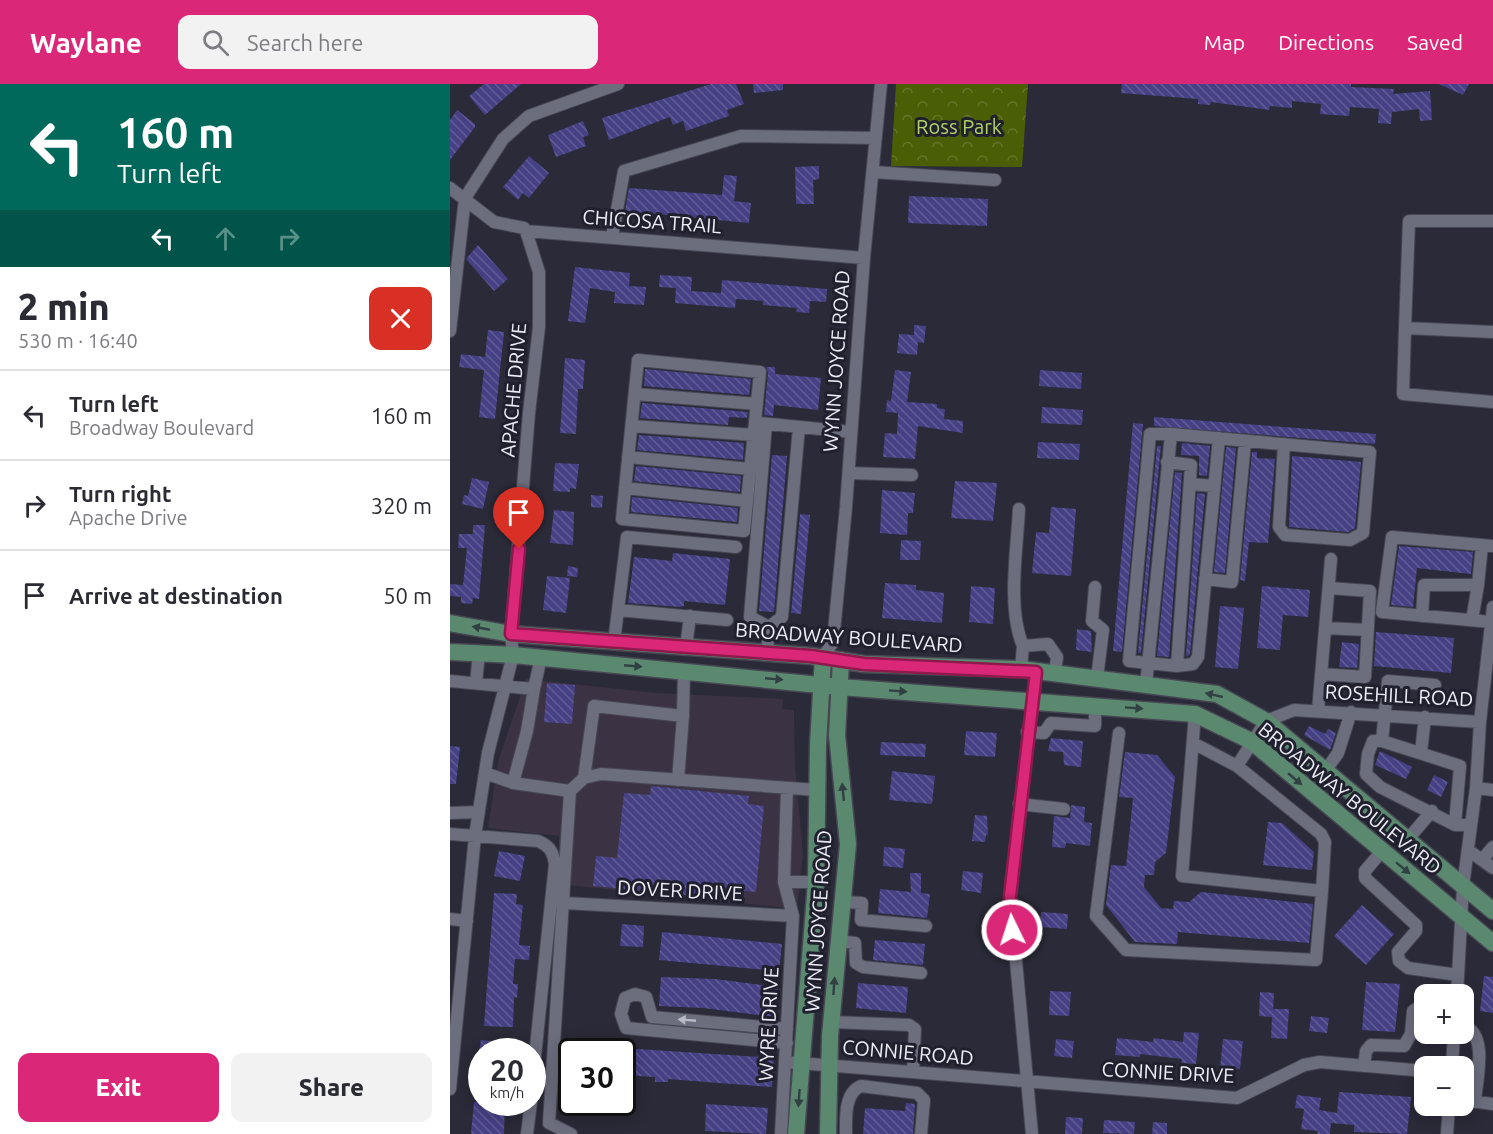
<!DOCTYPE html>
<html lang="en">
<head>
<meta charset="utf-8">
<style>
	body { margin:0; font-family:Ubuntu,sans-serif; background:#f2f2f3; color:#2b2b33; height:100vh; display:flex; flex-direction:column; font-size:22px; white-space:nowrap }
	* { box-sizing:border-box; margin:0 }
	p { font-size:20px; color:#7c7c81 }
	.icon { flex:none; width:33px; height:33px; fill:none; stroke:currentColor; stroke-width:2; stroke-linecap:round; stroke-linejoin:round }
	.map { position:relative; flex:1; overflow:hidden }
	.details { display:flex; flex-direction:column; background:#fff; width:450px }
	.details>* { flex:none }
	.top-card { background:#00695c; color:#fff; overflow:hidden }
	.fabs { position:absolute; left:964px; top:900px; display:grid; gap:12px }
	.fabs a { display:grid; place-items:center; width:60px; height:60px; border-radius:12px; background:#fff; box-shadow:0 3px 15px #0003; font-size:30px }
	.speed { position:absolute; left:18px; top:954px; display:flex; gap:12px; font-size:30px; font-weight:700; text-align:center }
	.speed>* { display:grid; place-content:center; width:78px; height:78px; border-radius:50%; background:#fff; box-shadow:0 3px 15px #0003; line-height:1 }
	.speed small { font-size:15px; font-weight:400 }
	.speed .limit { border:3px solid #111; border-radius:9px; background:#fff; color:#111 }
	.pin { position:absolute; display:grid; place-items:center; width:51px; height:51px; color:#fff; margin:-62px -26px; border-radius:50% 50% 50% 0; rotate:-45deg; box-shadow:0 0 6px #0007 }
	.pin .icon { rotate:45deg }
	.me { position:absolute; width:66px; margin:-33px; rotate:356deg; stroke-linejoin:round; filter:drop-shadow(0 0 4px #0008) }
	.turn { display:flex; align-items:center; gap:21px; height:126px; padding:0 18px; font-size:27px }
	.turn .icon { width:78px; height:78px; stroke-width:2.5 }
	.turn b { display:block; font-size:42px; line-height:51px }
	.lanes { display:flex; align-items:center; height:57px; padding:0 18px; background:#0003; justify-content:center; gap:30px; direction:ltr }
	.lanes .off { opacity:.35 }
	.round { display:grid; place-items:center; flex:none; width:63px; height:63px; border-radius:12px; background:#f2f2f3 }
	.head { display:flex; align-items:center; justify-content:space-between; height:102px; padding:0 18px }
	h1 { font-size:36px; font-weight:800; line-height:45px }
	.action { display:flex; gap:12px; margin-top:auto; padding:12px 18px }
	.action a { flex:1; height:69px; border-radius:12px; background:#db2777; color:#fff; font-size:24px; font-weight:800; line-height:69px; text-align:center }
	.action a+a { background:#f2f2f3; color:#2b2b33 }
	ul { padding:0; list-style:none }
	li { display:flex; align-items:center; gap:18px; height:90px; padding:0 18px; border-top:2px solid #e1e1e2 }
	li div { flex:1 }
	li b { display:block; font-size:22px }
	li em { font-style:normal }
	header { display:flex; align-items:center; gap:36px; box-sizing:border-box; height:84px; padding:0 30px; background:#db2777; color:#fff }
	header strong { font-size:28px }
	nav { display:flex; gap:33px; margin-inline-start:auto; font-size:21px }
	.search { width:420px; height:54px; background:#f2f2f3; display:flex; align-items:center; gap:15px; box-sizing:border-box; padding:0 21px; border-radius:12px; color:#7c7c81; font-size:22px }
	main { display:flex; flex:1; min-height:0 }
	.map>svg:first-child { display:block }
	.commercial { fill:#3b3343 }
	.park { fill:url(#park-crowns) }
	.building { fill:url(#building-back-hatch) }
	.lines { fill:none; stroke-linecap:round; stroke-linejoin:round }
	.minor-casing { stroke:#474753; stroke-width:14 }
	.major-casing { stroke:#474753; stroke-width:19 }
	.minor { stroke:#6c6d7d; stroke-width:12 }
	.major { stroke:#5a8970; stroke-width:16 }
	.oneway { fill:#314042 }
	.oneway2 { fill:#b9bac6 }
	.route-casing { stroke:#8e194d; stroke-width:15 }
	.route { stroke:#db2777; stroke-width:10 }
	.labels { text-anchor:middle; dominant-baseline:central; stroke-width:6; stroke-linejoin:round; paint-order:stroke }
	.park-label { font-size:20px; fill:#b3d367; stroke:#20202e }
	.street-label { font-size:20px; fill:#ededf7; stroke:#20202e }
</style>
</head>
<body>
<header>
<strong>Waylane</strong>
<div class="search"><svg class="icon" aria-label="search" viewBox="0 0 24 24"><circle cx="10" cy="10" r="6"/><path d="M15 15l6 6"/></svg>Search here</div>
<nav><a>Map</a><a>Directions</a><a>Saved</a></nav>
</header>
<main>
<section class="details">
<div class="top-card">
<div class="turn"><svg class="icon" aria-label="left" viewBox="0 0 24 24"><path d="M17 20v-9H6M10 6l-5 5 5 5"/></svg><div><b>160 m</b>Turn left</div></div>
<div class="lanes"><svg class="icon" aria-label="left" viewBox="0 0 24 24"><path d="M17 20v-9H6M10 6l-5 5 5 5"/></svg><svg class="icon off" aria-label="ahead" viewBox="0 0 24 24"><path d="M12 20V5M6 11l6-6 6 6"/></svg><svg class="icon off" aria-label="right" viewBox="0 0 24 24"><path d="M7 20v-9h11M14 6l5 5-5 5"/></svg></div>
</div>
<div class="head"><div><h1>2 min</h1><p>530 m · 16:40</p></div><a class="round" style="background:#d93025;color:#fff"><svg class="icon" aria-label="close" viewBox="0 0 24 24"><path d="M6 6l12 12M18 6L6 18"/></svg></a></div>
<ul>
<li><svg class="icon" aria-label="left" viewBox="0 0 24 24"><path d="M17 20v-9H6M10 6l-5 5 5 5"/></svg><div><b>Turn left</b><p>Broadway Boulevard</p></div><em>160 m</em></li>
<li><svg class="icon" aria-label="right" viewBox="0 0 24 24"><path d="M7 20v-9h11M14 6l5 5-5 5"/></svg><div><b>Turn right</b><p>Apache Drive</p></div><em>320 m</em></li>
<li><svg class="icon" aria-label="arrive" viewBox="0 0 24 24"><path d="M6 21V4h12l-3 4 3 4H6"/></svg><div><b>Arrive at destination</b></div><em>50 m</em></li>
</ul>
<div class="action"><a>Exit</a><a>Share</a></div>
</section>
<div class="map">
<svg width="1043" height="1050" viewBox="0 0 1043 1050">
	<defs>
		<pattern id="park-crowns" width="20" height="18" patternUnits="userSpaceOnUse" patternTransform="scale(1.5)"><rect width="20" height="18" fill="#4a5e05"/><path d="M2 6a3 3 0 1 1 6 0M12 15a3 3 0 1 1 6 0" fill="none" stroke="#64752a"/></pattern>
		<pattern id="building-back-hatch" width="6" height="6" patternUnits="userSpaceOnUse" patternTransform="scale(1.5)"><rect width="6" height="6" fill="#464084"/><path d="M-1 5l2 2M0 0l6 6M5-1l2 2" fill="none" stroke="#615c96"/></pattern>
	</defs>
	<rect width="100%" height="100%" fill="#2a2a38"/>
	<path class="commercial" d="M76,595L206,609L333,615L332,625L344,626L345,682L353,771L347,825L108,800L109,752L38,744L48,678Z"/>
	<path class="park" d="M446,0H578L572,83L441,82Z"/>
	<path class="building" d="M34,0H71L35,31L19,12Z
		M261,0H286L294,20L277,26L279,32L236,47L233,37L223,41L220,33L159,56L152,34Z
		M303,0H333V6L304,9Z
		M672,0H901V3L944,5L943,10L980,7L982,36L970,37L969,25L942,28L941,40L928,39L929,25L900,23L899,32L870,30L871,20L842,17V24L820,22L819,26L761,18L760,21L748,20V15L671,9Z
		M989,0H1019L1013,11Z
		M7,26L25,40V43L0,76V36Z
		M133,37L139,51L133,53L136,62L106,73L98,51Z
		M79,72L99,89L79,114L73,109L68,116L53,103Z
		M369,82V95L363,96L364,120H346L345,83Z
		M274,91L287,92L284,117L301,119L299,139L175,127L179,104L272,111Z
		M459,112L538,115L537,142L458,139Z
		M28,161L58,195L44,207L16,175Z
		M125,183L180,189L179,202L196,203L194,221L164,219L165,208L140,204L135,239L118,237Z
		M210,191L242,193L241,207L271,209L272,196L377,205L376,218L360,217L359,229L346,228L347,224L313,221V217L286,215L285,224L225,219L226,204L209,203Z
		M464,241L476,242L474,259L468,258L467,271L447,269L449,250L464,251Z
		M38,246L54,248L45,335L29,333L34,286L9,283L11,270L35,273Z
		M115,274L135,276L133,305H128L126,350L110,349Z
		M316,283H325V290L371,294L368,326L324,321L323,332L314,331L318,289Z
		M195,285L301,295L299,311L194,302Z
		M445,286L461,288L457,318L487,320V324L495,325L494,335L513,337V349L468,342L465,375L433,373L435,349L447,350L448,329L436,328L437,316L441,317Z
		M590,286L632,289L631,305L589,302Z
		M192,319L298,328L297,334L279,333L278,341L190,334Z
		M592,323L633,326L632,341L591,339Z
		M704,333L926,350L925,360L704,342Z
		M683,339L693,340L672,568L663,567Z
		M189,351L294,359L293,376L187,366Z
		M588,358L630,360L629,376L587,374Z
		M732,359L760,362L757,392L749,391V372L731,371Z
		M707,362H711L691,569H688Z
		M776,363L786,364L775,489L764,488Z
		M802,368H807V374L825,375L818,459L799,458L795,497L790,496Z
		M322,371L337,372L324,528L309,527Z
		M842,372L911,378L905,444L898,448L839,443Z
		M105,379L129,380L126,405L120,404V408L103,407Z
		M186,382L291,392L290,408L184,397Z
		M725,388L732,389L719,573L707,572Z
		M22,394L39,398L33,425L12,420L14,411L18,412Z
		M505,397L547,399L543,437L501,434Z
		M432,406L465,409L463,429H458L457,451L430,449Z
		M747,409L755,410L740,570L736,573Z
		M141,411L153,412L152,424L141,423Z
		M182,413L288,424L287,438L181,428Z
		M601,423L626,425L621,492L582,489L586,448L599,449Z
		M104,426L124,428L123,461L100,459Z
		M350,430L360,431L351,530L341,529Z
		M23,441H35L29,515L23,514L22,520L11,519V513L0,512V500L13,501L17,464H8L9,450H23Z
		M451,456L471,457L470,476H450Z
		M949,462L1023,468L1021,490L967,484L963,523L941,521Z
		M223,469L280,475L275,521L234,517V522L230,523L178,519L184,473L222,477Z
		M118,482L128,484L127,493L117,492Z
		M97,492L120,494L116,529L93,526Z
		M435,499L466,501V506L494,509L492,539L432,534Z
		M521,502L545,504L543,540L519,538Z
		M812,502L860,506L858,533L833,531L830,566L807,564Z
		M770,522L794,524L788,585L765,583Z
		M627,545L641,547L642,568L626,566Z
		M926,548L1004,554L1001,589L924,582Z
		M892,558L909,560L907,584L889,583Z
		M97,599L125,601L122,640L94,638Z
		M859,642L875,650L878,645L886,649L880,666L854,651Z
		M516,647L547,649L545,673L514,671Z
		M601,654L633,657L631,683L614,681L613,668L598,667Z
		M431,658L476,660L475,673L430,671Z
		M0,662L10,663L6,700H0Z
		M930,667L962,683L956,695L925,681Z
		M675,668L707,671L725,693L716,769L705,778L704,791H695L694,803L711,824L723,825L724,817L739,818L751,808L863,820L859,859L728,848L727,860L685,858L656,821L661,781L676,782L683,714L669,713Z
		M442,687L485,692L482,720L439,716Z
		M984,691L998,698L991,713L977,706Z
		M201,702L299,712L298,720L314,722L306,808L260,804L259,813L143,802L146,772L167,774L174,709L200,711Z
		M621,721L635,723L634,738L642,739L640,762L616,759L615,764L602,763L604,732L620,734Z
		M525,731L537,732L538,751H536L535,758L522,757Z
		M818,738L832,739L864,768L862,786L813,781Z
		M434,763L455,765L453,784L433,782Z
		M49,767L75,772L70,797L44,792Z
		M513,787L533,789L531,809L511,806Z
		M460,789H471V809L480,810L477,834L428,829L430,805L461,808Z
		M44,809L67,810L66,820L73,821L69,861L80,862L79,876L65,875L63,900H68L67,914L64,913L63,943L34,942Z
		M912,821L944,850L916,881L884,852Z
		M591,828L618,830L617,845L590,843Z
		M172,840L194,842L193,863L170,862Z
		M212,848L332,860L329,887L209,876Z
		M425,856L475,860L473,881L423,876Z
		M1034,892L1043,893V929L1030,927Z
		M211,893L265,895L328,903L324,933L253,924L209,922Z
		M916,898L950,900L945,948L912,946Z
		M408,899L458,903L456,929L406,924Z
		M600,907L621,908L619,932L599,931Z
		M810,908L824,909L823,925H839L837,955L821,954L822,933L809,932Z
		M861,932L879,934L877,949L859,947Z
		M734,948L749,949L746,980L731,979L732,975L690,970V973L665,971L667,954L703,958L704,954L733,958Z
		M606,955L624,957L622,974L604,972Z
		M773,955L793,957L790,985L770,984Z
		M31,956L61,959L60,968H29Z
		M172,964L324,974L322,1003L218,995V998H205V993L172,991Z
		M889,1008L961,1013L957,1050L904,1048V1041L881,1039L880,1050H867L868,1047L851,1045L854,1025L845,1024L847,1011L871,1014L869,1026L887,1029Z
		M24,1018H55L54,1050H21Z
		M456,1019L465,1020L463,1050H413L415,1024L455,1027Z
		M256,1020L318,1024L316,1050L255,1047Z
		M616,1033L633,1034L632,1050H615Z
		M654,1036L685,1038L684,1050L653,1049Z
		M703,1038L717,1039V1050H702Z"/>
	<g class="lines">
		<defs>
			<path id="minor" d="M423,88L545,96
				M0,104L44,138L74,144L76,147L414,174
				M1043,137H959L955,244L1043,248
				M162,153L174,87L291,52L426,54
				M955,244L953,310L1043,318
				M0,247L15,114L53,55L79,32L168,0
				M188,276L310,288L294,447L172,435Z
				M185,310L307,320
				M310,339L401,348
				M316,340L300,533L319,543
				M182,342L304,351
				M178,373L300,385
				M717,378L741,381L727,582L679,577L700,350H721
				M399,389L462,391
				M740,400L764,402
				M175,404L297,417
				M569,425C567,466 557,524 573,562
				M755,495L782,498L795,357
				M645,503L642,537L653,546L647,594
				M168,526L277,536
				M972,532L974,501H1028L1032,461
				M1022,536L1028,501
				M1041,538L932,528L942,453L1043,462
				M875,544L918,546
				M164,558L177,453L286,463
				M236,563L240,532
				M317,569L319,543L332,533L349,343
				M373,573L383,558L396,423L414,174L431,0
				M727,582L743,580L748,573L769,354
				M571,585L573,562L598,560L607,573L605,588
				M871,590L915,593L920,507L879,504
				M0,597L84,605L77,647L63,699
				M26,599L29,569
				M696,601L721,350L920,368L913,449L900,456L835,451L829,443L834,360
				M985,601L938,597L932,657H923L918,670L916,690L930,703L1005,741H1021
				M84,605L91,573
				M868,627L881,475
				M745,630L732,792L872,807L875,758L871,750L787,682L816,637L844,626L1030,638L1043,523
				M577,648L594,649L601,639L645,642V621
				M669,649L646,832L676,866L866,876L872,807
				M932,657L1010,682L1005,741
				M743,659L787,682
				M971,668L975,633
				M876,686L888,669L901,628
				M35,689L63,699L120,707
				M134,694L151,690L367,706
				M228,696L233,632
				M337,704L334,798H366
				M1026,704L1043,706
				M569,720L614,725
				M0,729L28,728
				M0,750L88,757C100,762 103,768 105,780L82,1001
				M958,755L982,727
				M1018,766L1043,784
				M932,767L915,787V794L966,841V847L948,868L949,877L958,884L1008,891
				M1032,776L1043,763
				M393,818L412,819L411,836L476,842
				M115,819L343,832
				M0,835L17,837
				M388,857L405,859L406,879L413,883L471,889
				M1007,910L1013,802L1026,704L1030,638
				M381,938L459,941L465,945L463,988
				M1014,942C1039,951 1026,997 1025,1018
				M337,959L176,944L171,930L175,914L185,910L196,913L202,933L337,945
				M336,978L787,1014L854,981L870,978L975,987
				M914,982L916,967L921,961L954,962L961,950L963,927L975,919
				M1002,982L1004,950
				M0,1005L25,752L38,669L63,571L61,550L79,329L89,243V188L76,147
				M1014,1016L1043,1020
				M77,1050L81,1018
				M121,1050L99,1039L120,707L134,694L144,622L233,632L234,587
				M331,1050L343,832L334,798
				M396,1050C396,1034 394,1009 411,1002L467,1009L474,1016L471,1050
				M582,1050L560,812L586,588
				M997,1050L999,1022"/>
			<path id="major" d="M0,539L61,550L361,572L414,580L571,585L767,610L816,637L1043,827
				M0,568L63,571L390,603L745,630L801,657L1043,859
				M346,1050L366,798L368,661L373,573
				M378,1050L380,952L398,760L387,651L391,576"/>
		</defs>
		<use href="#minor" class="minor-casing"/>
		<use href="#major" class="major-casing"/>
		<use href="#minor" class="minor"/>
		<use href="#major" class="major"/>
	</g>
	<defs><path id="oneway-solid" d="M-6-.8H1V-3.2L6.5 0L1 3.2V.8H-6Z" transform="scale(1.5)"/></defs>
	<g class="oneway">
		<use href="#oneway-solid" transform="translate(31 544) rotate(-169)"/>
		<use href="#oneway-solid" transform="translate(183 582) rotate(5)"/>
		<use href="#oneway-solid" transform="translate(324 595) rotate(5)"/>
		<use href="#oneway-solid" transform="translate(448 607) rotate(4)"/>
		<use href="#oneway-solid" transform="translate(764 611) rotate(-167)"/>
		<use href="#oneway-solid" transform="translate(684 624) rotate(4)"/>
		<use href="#oneway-solid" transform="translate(845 695) rotate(40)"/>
		<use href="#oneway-solid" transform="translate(393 708) rotate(-96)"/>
		<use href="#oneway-solid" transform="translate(953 784) rotate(39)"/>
		<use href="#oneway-solid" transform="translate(384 902) rotate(-86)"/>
		<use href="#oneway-solid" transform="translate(349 1014) rotate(94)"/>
	</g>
	<use class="oneway2" href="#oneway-solid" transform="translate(237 936) rotate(-175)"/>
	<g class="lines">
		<defs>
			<path id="route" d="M69,465L61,550L361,572L414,580L586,588L560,812L562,846"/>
		</defs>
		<use href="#route" class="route-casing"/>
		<use href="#route" class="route"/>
	</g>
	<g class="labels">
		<g class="park-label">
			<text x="509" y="42">Ross Park</text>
		</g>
		<g class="street-label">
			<text transform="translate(202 137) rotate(4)">CHICOSA TRAIL</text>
			<text transform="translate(386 277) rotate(-86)">WYNN JOYCE ROAD</text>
			<text transform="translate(63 306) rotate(-85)">APACHE DRIVE</text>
			<text transform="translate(399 553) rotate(4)">BROADWAY BOULEVARD</text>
			<text transform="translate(949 611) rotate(3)">ROSEHILL ROAD</text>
			<text transform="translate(900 714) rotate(39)">BROADWAY BOULEVARD</text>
			<text transform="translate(230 806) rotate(3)">DOVER DRIVE</text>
			<text transform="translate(368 837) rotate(-86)">WYNN JOYCE ROAD</text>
			<text transform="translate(318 940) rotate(-87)">WYRE DRIVE</text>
			<text transform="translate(458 968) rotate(5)">CONNIE ROAD</text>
			<text transform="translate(718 988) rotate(3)">CONNIE DRIVE</text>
		</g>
	</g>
</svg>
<div class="fabs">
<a>+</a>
<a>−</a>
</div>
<div class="speed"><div>20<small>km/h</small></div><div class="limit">30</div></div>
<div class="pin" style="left:69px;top:465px;background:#d93025"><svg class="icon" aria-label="arrive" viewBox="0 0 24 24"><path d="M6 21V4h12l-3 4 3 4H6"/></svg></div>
<svg class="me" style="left:562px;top:846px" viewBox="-20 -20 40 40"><circle r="17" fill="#db2777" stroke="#fff" stroke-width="3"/><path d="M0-11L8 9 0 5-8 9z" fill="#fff"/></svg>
</div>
</main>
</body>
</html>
